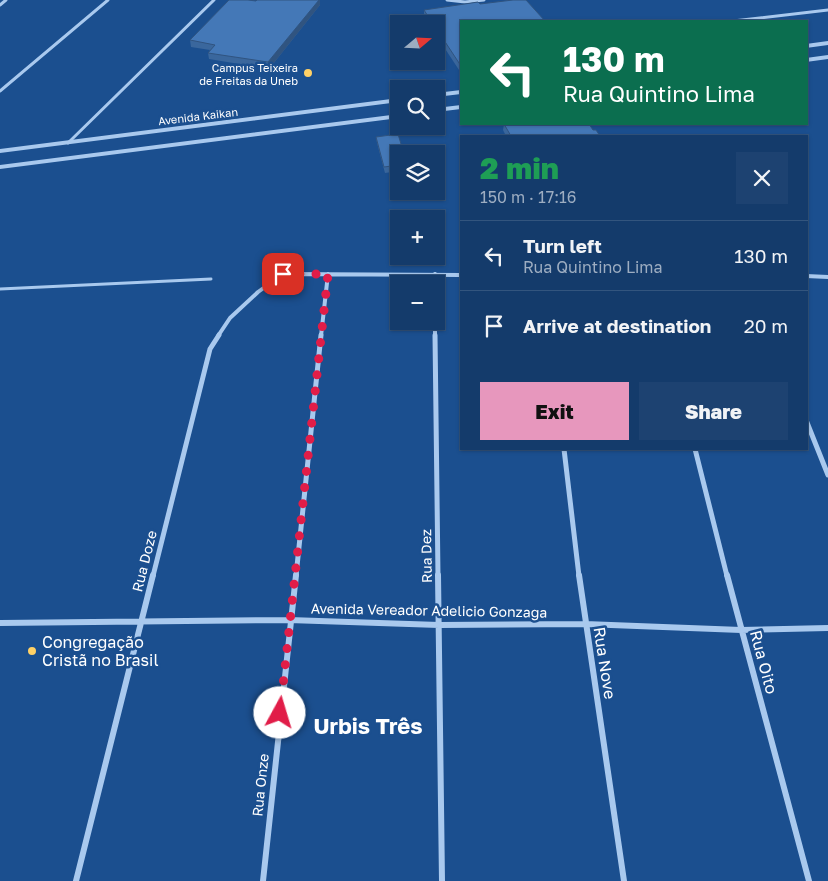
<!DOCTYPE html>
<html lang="en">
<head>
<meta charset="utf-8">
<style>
	body { margin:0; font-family:"Golos Text",sans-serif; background:#1d4271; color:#f1f3f6; height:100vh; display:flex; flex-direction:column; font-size:19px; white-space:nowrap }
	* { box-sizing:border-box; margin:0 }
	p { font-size:16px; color:#9dadc1 }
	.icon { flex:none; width:28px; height:28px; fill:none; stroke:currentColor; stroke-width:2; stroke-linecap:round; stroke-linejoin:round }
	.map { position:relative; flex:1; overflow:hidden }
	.panel { position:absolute; left:460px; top:135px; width:348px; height:315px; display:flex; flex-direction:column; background:#143b6b; border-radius:0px; box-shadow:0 1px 4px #0004,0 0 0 1px #33557e }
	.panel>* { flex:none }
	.banner { position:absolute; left:460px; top:20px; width:348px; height:105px; border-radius:0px; box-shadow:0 1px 4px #0004,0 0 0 1px #33557e; background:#0b6e4f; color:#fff; overflow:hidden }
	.needle { width:32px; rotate:71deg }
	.tools { position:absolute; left:390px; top:15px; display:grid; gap:10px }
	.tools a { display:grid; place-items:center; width:55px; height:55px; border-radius:0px; background:#143b6b; box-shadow:0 1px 4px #0004,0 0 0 1px #33557e; font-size:25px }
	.pin { position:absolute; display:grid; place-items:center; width:42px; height:42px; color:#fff; margin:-21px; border-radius:10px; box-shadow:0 2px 8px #0006 }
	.me { position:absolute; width:55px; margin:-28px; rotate:6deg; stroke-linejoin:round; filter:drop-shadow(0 0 4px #0008) }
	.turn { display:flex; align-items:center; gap:18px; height:105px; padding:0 20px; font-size:22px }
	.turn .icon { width:65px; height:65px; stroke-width:2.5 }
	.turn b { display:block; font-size:35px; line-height:42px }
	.round { display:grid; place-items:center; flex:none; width:52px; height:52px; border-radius:0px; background:#1d4271 }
	.overview { display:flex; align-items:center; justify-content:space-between; height:85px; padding:0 20px }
	h1 { font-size:30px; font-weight:800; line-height:38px; color:#1e9e55 }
	.primary-button { display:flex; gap:10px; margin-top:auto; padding:10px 20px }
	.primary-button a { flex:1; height:58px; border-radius:0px; background:#e797bd; color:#111; font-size:20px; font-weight:800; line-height:58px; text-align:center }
	.primary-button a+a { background:#1d4271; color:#f1f3f6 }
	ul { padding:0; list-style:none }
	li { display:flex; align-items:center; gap:15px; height:70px; padding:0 20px; border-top:1px solid #33557e }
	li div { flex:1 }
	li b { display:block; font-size:19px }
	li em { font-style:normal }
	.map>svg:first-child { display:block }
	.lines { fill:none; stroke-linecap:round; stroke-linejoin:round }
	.service { stroke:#a9c9ee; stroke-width:3 }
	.minor-far3 { stroke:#a9c9ee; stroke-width:3 }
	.minor-far2 { stroke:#a9c9ee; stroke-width:4 }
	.minor-far1 { stroke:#a9c9ee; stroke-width:5 }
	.minor { stroke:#a9c9ee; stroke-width:6 }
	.tertiary { fill:#a9c9ee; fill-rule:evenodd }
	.wall { fill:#3a679d }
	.shaded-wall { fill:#305480 }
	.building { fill:#4478b7; stroke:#305480 }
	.route { stroke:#e11d48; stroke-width:9; stroke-dasharray:0 16.2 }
	.poi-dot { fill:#ffd166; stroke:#1b4f8f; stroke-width:2 }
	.labels { text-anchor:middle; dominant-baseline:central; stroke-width:5; stroke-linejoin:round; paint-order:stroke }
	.far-poi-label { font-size:11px; fill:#fff; stroke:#1b4f8f; text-anchor:end }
	.far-street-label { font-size:11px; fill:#fff; stroke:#1b4f8f }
	.street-label { font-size:14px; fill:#fff; stroke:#1b4f8f }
	.near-poi-label { font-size:16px; fill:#fff; stroke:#1b4f8f; text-anchor:start }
	.near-street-label { font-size:16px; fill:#fff; stroke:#1b4f8f }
	.near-district-label { font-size:22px; font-weight:bold; fill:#fff; stroke:#1b4f8f }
</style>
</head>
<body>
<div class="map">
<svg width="828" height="881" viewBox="0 0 828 881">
	<rect width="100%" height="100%" fill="#1b4f8f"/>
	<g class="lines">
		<path class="service" d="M0,289L211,279"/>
		<path class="minor-far3" d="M447,0L465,2L484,0
			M0,5L6,0
			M733,21L828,10
			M0,91L108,0
			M68,143L214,0"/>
		<path class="minor-far2" d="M435,274V284
			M806,276L828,277
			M435,321V336
			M218,336L230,318L258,292L283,274L461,275
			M321,336L328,274"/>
		<path class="minor-far1" d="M435,335L438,576
			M806,420L828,475
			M564,449L579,576
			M695,449L727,576
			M153,576L210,349L219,335
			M296,576L321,335"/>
		<path class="minor" d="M438,575L442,881
			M579,575L624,881
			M727,575L809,881
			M0,623L289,620L439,625L585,624L741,630L828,628
			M76,881L153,575
			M263,881L296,575"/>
		<path class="tertiary" d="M828,41V45L806,48V44Z
			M828,55V59L806,62V58Z
			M461,90V94L436,97V93Z
			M399,98V102L0,153V149Z
			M461,105V109L436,112V108Z
			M399,114V118L0,169V165Z"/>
	</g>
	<path class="wall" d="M256,1L320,5L269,69L209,59L208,53L210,50L191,47L190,40Z
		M424,10L461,21V73L436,35V24H429L424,16Z
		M504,124L562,125L593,130L600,136H506L503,130Z
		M376,137L399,154V171L385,173L377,143Z"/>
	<path class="shaded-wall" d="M319,0H320V5L269,69L268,62Z"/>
	<path class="building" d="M229,0H248L256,1L257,0H319L268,62L208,53L215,45L190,40Z
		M513,0H526L545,21H461V66L436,28V24H433L424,10L478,2L480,4Z
		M504,124H561L562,125L571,124H589L593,130H596L600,136H511Z
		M398,134L404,154H399V165L384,167L376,137Z"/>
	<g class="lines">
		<path class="route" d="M280,713L328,274H283"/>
	</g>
	<g class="poi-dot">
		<circle cx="308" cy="73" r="5"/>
		<circle cx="32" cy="651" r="5"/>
	</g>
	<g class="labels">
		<g class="far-poi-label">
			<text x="298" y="67">Campus Teixeira<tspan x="298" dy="13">de Freitas da Uneb</tspan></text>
		</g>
		<g class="far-street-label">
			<text transform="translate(198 116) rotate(-7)">Avenida Kaikan</text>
		</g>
		<g class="street-label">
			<text transform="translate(426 556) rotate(-91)">Rua Dez</text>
			<text transform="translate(144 561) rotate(-76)">Rua Doze</text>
			<text transform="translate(429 610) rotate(1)">Avenida Vereador Adelicio Gonzaga</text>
			<text transform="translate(260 785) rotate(-84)">Rua Onze</text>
		</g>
		<g class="near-poi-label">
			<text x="42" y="642">Congregação<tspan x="42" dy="18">Cristã no Brasil</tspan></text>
		</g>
		<g class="near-street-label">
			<text transform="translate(764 662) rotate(75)">Rua Oito</text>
			<text transform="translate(605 663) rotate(81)">Rua Nove</text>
		</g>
		<g class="near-district-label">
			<text x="368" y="725">Urbis Três</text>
		</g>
	</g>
</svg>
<div class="tools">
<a><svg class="needle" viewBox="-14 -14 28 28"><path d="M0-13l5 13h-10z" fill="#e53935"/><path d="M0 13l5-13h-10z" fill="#9dadc1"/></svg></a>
<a><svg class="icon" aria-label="search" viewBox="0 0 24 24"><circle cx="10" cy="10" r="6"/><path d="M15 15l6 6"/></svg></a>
<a><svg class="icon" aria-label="layers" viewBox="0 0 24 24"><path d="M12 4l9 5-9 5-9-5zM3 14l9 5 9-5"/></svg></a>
<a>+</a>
<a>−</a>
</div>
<div class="pin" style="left:283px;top:274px;background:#d93025"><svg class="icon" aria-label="arrive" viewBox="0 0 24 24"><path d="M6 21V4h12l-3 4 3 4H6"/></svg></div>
<svg class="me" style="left:280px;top:713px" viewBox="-20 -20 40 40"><circle r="19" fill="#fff"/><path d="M0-13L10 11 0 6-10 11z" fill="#e11d48"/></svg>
<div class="banner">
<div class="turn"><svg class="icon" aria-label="left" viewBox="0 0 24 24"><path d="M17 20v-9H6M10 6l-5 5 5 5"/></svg><div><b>130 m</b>Rua Quintino Lima</div></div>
</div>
<section class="panel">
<div class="overview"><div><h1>2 min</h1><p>150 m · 17:16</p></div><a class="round"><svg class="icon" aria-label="close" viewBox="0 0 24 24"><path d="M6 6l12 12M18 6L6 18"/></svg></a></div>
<ul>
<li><svg class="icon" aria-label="left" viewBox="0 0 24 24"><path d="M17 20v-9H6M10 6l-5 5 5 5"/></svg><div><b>Turn left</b><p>Rua Quintino Lima</p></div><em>130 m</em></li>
<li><svg class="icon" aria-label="arrive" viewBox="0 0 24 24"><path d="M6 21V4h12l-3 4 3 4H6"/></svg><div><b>Arrive at destination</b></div><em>20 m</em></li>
</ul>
<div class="primary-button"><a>Exit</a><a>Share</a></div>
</section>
</div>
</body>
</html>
